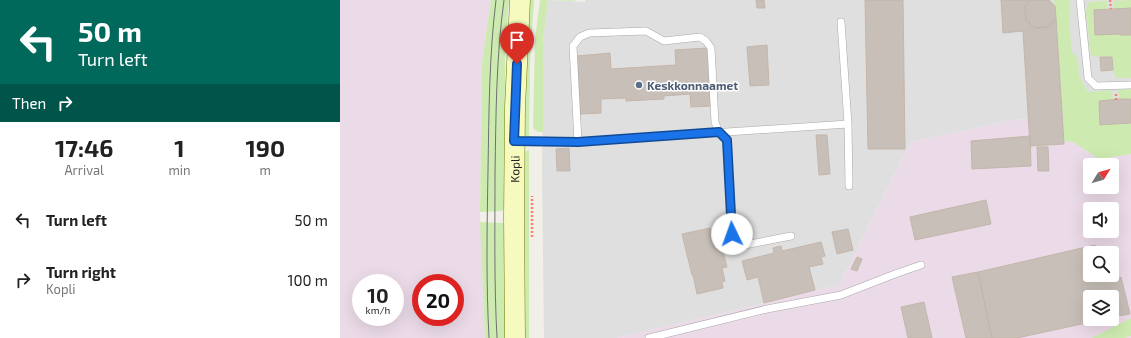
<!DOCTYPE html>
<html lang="en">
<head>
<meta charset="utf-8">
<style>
	body { margin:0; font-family:"Exo 2",sans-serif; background:#f6f6f6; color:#222; height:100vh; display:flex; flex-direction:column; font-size:15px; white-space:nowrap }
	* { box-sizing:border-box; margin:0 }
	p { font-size:13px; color:#767676 }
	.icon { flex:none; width:22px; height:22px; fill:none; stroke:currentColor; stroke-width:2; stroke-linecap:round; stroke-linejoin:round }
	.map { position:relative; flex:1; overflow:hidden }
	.sheet { display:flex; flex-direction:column; background:#fff; width:340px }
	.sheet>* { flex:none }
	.guide { background:#00695c; color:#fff; overflow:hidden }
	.needle { width:26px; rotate:53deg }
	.controls { position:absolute; left:743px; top:158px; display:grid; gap:8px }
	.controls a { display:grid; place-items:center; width:36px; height:36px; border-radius:4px; background:#fff; box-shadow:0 4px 16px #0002; font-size:20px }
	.speed { position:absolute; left:12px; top:274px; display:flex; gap:8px; font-size:20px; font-weight:700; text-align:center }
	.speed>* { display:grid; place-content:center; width:52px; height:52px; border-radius:50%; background:#fff; box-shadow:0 4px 16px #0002; line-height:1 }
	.speed small { font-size:10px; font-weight:400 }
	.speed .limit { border:6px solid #d22; background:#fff; color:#111 }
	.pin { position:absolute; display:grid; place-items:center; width:34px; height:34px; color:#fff; margin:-41px -17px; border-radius:50% 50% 50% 0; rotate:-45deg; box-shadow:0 0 4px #0007 }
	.pin .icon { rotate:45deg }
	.me { position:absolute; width:44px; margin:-22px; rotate:357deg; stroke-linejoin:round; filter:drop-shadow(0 0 3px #0008) }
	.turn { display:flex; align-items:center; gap:14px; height:84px; padding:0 12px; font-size:18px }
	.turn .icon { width:52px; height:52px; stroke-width:2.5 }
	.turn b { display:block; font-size:28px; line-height:34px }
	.then { display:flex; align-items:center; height:38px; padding:0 12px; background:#0003; gap:8px; font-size:15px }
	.eta { display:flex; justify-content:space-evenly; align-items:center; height:68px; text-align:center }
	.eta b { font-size:24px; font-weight:700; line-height:28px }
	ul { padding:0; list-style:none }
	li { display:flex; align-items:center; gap:12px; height:60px; padding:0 12px }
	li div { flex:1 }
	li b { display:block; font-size:15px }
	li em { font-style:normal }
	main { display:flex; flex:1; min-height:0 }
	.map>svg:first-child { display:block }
	.residential { fill:#e0dfdf }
	.industrial { fill:#ebdbe8; fill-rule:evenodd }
	.grass { fill:#cdebb0 }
	.building { fill:#c7bfb8; stroke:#c4b6ab }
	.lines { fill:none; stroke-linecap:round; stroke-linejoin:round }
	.lane-casing { stroke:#a9a9a9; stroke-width:8 }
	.secondary-casing { stroke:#707d05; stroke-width:21 }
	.path { stroke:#fa8072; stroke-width:2.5; stroke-dasharray:2 2; stroke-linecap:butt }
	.lane { stroke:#fff; stroke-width:7 }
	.secondary { stroke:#f7fabf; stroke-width:20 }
	.tram { stroke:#707070; stroke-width:1 }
	.route-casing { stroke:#114b97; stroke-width:10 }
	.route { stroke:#1a73e8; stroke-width:7 }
	.service-dot { fill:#5c6f8a; stroke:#fff; stroke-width:1.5 }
	.labels { text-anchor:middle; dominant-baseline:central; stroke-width:3; stroke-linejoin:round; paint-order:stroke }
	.service-label { font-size:12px; font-weight:bold; fill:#4e5e75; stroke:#fff; text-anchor:start }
	.street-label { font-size:12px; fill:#222; stroke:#fff }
</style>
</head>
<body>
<main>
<section class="sheet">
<div class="guide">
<div class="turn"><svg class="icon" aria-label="left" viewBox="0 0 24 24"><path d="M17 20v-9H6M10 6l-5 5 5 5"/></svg><div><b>50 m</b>Turn left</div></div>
<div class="then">Then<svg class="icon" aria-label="right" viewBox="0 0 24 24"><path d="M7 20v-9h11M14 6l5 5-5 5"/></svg></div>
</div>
<div class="eta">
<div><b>17:46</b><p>Arrival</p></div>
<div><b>1</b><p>min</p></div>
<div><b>190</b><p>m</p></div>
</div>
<ul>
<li><svg class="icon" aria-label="left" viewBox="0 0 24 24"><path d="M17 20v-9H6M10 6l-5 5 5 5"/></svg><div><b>Turn left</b></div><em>50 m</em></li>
<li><svg class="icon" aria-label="right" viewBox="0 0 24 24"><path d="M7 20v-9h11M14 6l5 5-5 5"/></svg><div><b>Turn right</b><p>Kopli</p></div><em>100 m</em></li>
</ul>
</section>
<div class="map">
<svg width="791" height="338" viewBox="0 0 791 338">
	<rect width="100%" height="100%" fill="#f2efe9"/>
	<path class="residential" d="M208,0L245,2V0H791V154L741,148L733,142L724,141L688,119L674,120L571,142L499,286L475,290L413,306L276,338H204L202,171L203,40Z"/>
	<path class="industrial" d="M0,0H151L142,62L140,212L145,338H0ZM21,283H55V317H21ZM81,283H115V317H81Z
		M688,119L724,141L733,142L759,159L791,154V338H276L413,306L475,290L499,286L571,142L674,120ZM750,165H772V187H750ZM750,209H772V231H750ZM750,253H772V275H750ZM750,297H772V319H750Z"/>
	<path class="grass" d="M151,0H169L165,45L166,206L162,211L140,212L142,62Z
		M189,0H194L190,62L189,137L185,136L182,131Z
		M200,0H234L236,1L208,0L203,40V132C198,132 196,132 193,128L195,39Z
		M714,0H729L731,51L738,59L739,76L748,92L772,90L773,100L759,101L760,124L791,123V154L759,159L733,142L724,141L716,18Z
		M791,0V8L774,9L773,1Z
		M767,1V9L754,10L755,35L780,34L781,35H791V78H776L773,70L772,57L751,56L746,13L747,6L750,2Z
		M791,89V99H779L778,90Z
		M189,150V338H182L183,154L186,151Z
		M140,222L163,223L165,228L163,230L165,233V338H145Z
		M791,318V336L784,338H752Z"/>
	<path class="building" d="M416,0H424L425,8H417Z
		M525,0H563L565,149H528Z
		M661,0H691L685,6L686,20L695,28L708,27L716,18L724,144L690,146L683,31L663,33Z
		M691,0H709L715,6L716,18L708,27L695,28L686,20L685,6Z
		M791,8V35H780V34L755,35L754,10Z
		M427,45L429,85L410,86L407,47Z
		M368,48L372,106L351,107L350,94L324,96V99L286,101V98L261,99V113L240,114L237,56L270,53L271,69L336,65L335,50Z
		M760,57H772L773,70L761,71Z
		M779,99H791V123L760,125L759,101Z
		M476,135H487L490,174L479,175Z
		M690,136L691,166L632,169L631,141Z
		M697,147H708L709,171H698Z
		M229,148L230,171H217L216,149Z
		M646,200L651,224L575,240L570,217Z
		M370,228L375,249L382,247L387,267L382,268L385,281L382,282L383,288L357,294L353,275H352L342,234Z
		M508,229L513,250L497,254L492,232Z
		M481,242L485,256L481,257L483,264L469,267L475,290L424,303L418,277L407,280L402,261L434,253L433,248L441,246L442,251Z
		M755,245L756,253H750V275H761L762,281L781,277L790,314L772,317V297H750V319H765L677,338H652L638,272Z
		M517,257L522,259L517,271L511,269Z
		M638,272L652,338H626L612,277Z
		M584,302L592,338H568L561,307Z"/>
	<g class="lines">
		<defs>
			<path id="lane" d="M740,0L748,78L756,86L791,85
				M508,124L509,186
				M177,141L238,142L508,124L501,22
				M238,142L233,46L240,37L249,33L306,31L324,41L360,37L366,41L371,48L375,122L379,133L387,140L392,234L398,244L405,245L451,236
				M309,338L427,309L501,295L555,274L581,265"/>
			<g id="secondary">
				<path id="s1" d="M175,338L174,217L175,107L180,0"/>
			</g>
		</defs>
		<use href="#lane" class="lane-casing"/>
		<use href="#secondary" class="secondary-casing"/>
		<path class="path" d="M770,0L771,9
			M776,94V100
			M192,237V196"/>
		<use href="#lane" class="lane"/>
		<use href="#secondary" class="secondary"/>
		<path class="tram" d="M149,338C146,282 147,226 148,170C149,113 149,57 156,0
			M157,338C154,283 155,228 155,173C156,115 156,58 164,0"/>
	</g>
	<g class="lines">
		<defs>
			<path id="route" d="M177,64L174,141L238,142L379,132L387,140L392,234"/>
		</defs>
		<use href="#route" class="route-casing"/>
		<use href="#route" class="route"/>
	</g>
	<circle class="service-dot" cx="299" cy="85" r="4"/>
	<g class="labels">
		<g class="service-label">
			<text x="307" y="85">Keskkonnaamet</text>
		</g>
		<g class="street-label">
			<text stroke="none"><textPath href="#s1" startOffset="169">Kopli</textPath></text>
		</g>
	</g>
</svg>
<div class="controls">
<a><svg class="needle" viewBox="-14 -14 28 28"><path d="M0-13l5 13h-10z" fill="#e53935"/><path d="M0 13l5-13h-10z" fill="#767676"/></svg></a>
<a><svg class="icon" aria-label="sound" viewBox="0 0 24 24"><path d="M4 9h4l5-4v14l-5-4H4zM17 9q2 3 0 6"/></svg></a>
<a><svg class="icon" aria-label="search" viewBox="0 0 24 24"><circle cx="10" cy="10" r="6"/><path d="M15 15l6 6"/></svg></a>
<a><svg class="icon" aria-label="layers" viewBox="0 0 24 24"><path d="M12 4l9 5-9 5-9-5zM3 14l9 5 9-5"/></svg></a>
</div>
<div class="speed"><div>10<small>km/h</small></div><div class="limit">20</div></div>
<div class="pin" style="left:177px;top:64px;background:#d93025"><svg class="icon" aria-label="arrive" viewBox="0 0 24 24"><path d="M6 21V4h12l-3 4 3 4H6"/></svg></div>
<svg class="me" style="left:392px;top:234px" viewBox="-20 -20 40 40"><circle r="19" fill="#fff"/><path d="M0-13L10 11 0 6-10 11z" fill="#1a73e8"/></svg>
</div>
</main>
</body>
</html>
